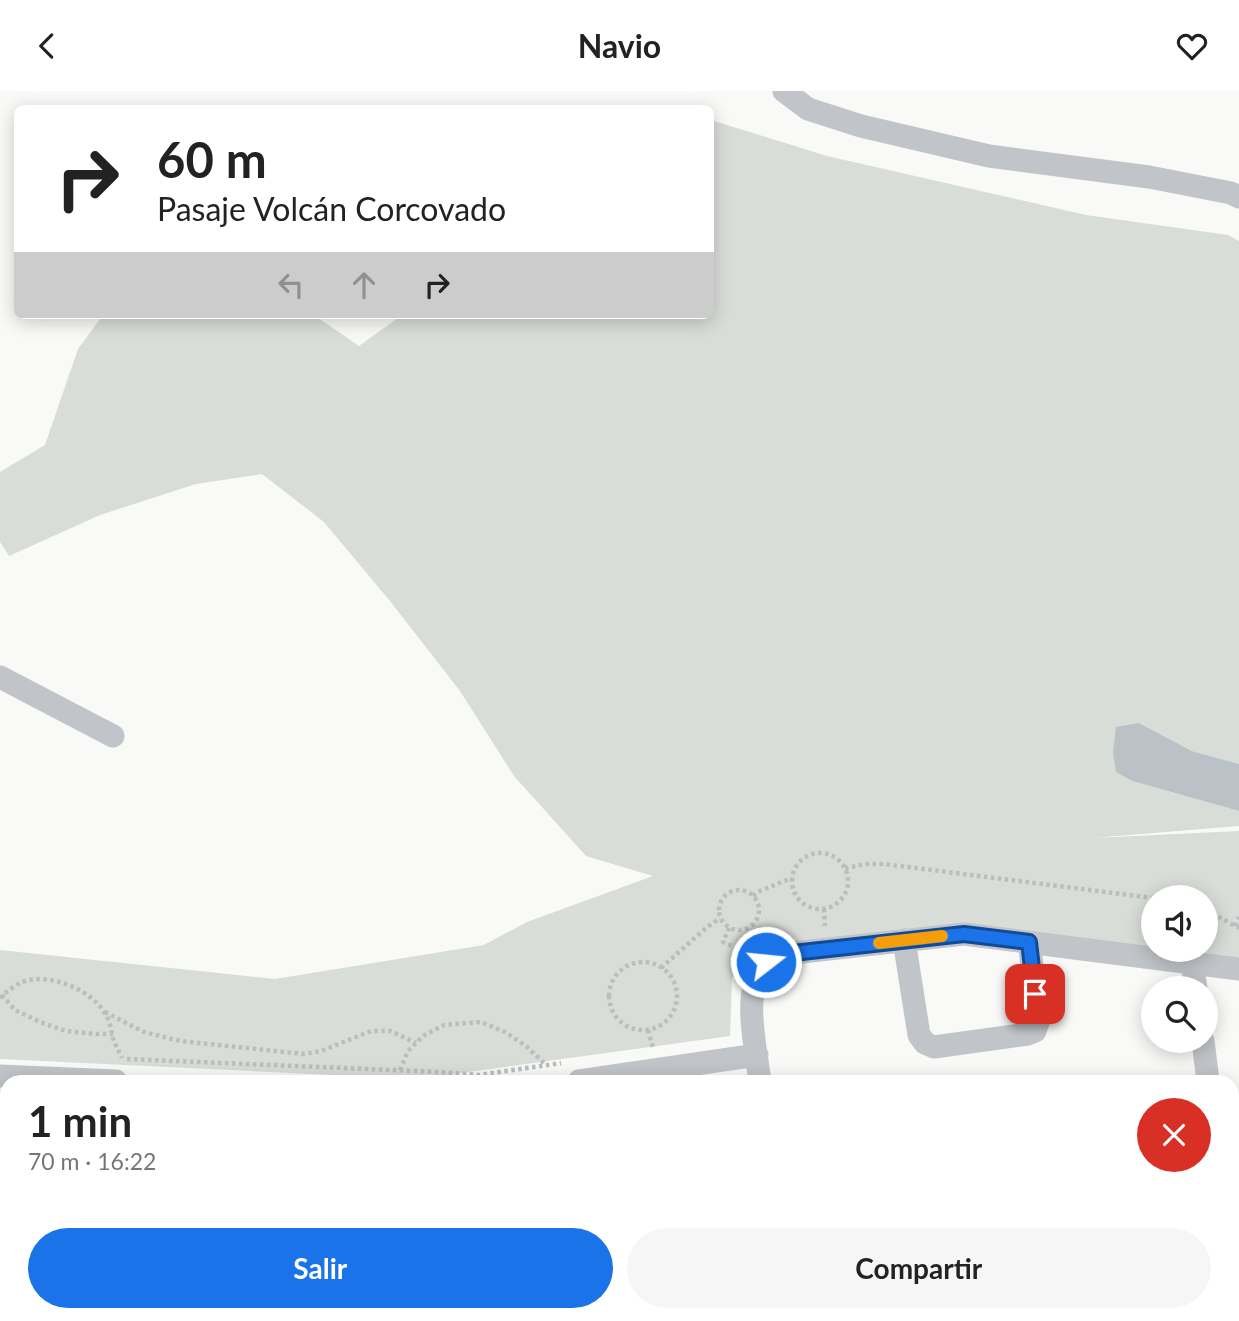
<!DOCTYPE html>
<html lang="es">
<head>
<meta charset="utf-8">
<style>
	body { margin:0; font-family:Lato,sans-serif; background:#f6f6f6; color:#222; height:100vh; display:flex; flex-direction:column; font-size:26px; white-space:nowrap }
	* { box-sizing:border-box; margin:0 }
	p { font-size:23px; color:#767676 }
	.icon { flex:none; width:38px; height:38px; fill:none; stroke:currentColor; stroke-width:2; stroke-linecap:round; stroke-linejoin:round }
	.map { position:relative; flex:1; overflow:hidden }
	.details { position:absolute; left:0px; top:984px; width:1239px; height:247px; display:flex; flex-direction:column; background:#fff; border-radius:21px 21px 0 0; box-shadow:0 4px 18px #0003 }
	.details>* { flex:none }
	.top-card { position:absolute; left:14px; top:14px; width:700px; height:214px; border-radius:10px; box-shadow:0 4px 18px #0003; background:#fff; color:#222; overflow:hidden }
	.tools { position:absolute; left:1141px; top:794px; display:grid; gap:14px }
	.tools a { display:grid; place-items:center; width:77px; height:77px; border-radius:50%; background:#fff; box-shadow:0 4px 18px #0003; font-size:35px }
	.pin { position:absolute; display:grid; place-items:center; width:60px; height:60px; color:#fff; margin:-30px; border-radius:14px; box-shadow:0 4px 10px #0006 }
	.me { position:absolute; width:77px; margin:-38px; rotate:74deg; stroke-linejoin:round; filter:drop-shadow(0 0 5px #0008) }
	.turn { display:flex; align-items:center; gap:24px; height:147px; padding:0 28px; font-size:32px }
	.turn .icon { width:91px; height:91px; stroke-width:2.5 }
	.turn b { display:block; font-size:49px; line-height:60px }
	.lanes { display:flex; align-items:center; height:66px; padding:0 28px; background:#0003; justify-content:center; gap:35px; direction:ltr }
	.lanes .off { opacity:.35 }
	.round { display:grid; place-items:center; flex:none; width:74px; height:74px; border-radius:37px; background:#f6f6f6 }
	.summary { display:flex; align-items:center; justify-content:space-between; height:119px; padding:0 28px }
	h1 { font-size:42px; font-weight:700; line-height:52px }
	.button { display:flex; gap:14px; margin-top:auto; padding:14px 28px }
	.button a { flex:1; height:80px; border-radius:42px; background:#1a73e8; color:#fff; font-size:28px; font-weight:700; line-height:80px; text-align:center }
	.button a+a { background:#f6f6f6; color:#222 }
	header { display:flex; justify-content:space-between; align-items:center; height:91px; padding:0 28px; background:#fff; font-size:32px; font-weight:700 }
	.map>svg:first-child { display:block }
	.green { fill:#d8ddd7; fill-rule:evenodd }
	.water { fill:#bac2c7 }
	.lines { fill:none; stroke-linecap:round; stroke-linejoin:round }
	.path { stroke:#bbbdc0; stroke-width:4.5; stroke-dasharray:3.5 3.5; stroke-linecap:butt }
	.street { stroke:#c1c4c8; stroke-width:23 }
	.route-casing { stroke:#114b97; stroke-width:18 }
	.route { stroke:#1a73e8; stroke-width:12 }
	.slow { stroke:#f59e0b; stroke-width:12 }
</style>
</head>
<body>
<header><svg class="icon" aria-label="back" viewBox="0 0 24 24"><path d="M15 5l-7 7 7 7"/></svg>Navio<svg class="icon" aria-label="heart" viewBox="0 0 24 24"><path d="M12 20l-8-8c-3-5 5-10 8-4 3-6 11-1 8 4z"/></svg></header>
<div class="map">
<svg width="1239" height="1230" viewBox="0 0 1239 1230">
	<rect width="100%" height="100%" fill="#f9f9f7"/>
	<path class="green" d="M711,29L827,65L1086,124L1228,144L1239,150V673L1192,660L1139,632L1117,681L1132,690L1239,720V735L1093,747L1239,740V869L943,849L750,867L732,887L730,945L418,988L0,968V859L275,888L484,854L527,831L653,785L586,765L514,685L460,600L390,510L324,431L262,383L196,393L100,424L9,465L0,451V381L45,354L78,258L103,224H314L359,255L402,224H710ZM1153,807H1206V859H1153Z
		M519,1223H649L650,1230H520Z"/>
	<path class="water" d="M1139,632L1192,660L1239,673V720L1132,690L1116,681L1113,661L1116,636Z"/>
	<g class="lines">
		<path class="path" d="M792 790a28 28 0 1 1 56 0a28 28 0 1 1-56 0Z
			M845,777L866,773H884L1153,807
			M719 819a20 20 0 1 1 40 0a20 20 0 1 1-40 0Z
			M753,805L758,801L791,787
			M824,818L825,835
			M1206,819L1239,837
			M1235,835L1239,826
			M729,837L723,851L744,860
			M609 905a34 34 0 1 1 68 0a34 34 0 1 1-68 0Z
			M661,877L706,837L720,827
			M2,904L15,919L40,931L66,940L96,943H113
			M0,907C6,901 15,894 22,891C48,881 90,898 104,921C110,929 111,938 113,947C115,954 119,960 122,967
			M105,921L144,941L180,950L304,963L321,960L371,940H391L416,952
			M648,939L653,957
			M127,968L440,981L478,984L561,972
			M400,979L408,960L423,945L444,934L481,931L505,941L526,955L546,974
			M551,1223L561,1230
			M580,1223L582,1230"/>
		<path class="street" d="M784,0L808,18L861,35L989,65L1149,86L1231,102L1239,106
			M0,586L113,645
			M904,849L919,944L925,952L934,956L1028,943L1035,940L1039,929L1029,851
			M1192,871L1196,898
			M1203,950L1208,990
			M0,985L116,990
			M579,990L757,964
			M760,990C756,959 741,897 765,873C769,868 777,866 784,863L964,843L1239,878
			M0,1148H7
			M1232,1161L1239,1211
			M46,1223L47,1230
			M502,1223L504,1230
			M681,1223L682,1230
			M790,1223L791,1230"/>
	</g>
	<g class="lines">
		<defs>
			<path id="route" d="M766,871L784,863L964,843L1029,851L1035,903"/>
		</defs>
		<use href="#route" class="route-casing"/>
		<use href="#route" class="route"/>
		<path class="slow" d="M879,852L942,845"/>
	</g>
</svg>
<div class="tools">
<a><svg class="icon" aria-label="sound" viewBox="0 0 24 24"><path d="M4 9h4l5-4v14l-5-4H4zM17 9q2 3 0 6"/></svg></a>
<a><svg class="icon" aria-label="search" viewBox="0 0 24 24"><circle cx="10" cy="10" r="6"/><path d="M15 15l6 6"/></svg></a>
</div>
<div class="pin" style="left:1035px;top:903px;background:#d93025"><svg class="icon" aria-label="arrive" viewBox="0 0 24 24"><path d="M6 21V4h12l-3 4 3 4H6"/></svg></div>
<svg class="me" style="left:766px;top:871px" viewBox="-20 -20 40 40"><circle r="17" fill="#1a73e8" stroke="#fff" stroke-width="3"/><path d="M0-11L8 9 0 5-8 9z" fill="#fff"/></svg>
<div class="top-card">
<div class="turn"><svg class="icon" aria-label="right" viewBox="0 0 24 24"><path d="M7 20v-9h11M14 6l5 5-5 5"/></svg><div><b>60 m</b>Pasaje Volcán Corcovado</div></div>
<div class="lanes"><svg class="icon off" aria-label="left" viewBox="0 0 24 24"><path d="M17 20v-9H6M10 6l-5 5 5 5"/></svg><svg class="icon off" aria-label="ahead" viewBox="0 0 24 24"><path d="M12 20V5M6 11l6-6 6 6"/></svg><svg class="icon" aria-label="right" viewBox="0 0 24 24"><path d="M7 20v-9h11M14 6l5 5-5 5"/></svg></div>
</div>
<section class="details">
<div class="summary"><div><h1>1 min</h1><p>70 m · 16:22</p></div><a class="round" style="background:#d93025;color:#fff"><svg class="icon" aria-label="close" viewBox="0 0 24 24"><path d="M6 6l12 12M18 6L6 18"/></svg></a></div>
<div class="button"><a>Salir</a><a>Compartir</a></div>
</section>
</div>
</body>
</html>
